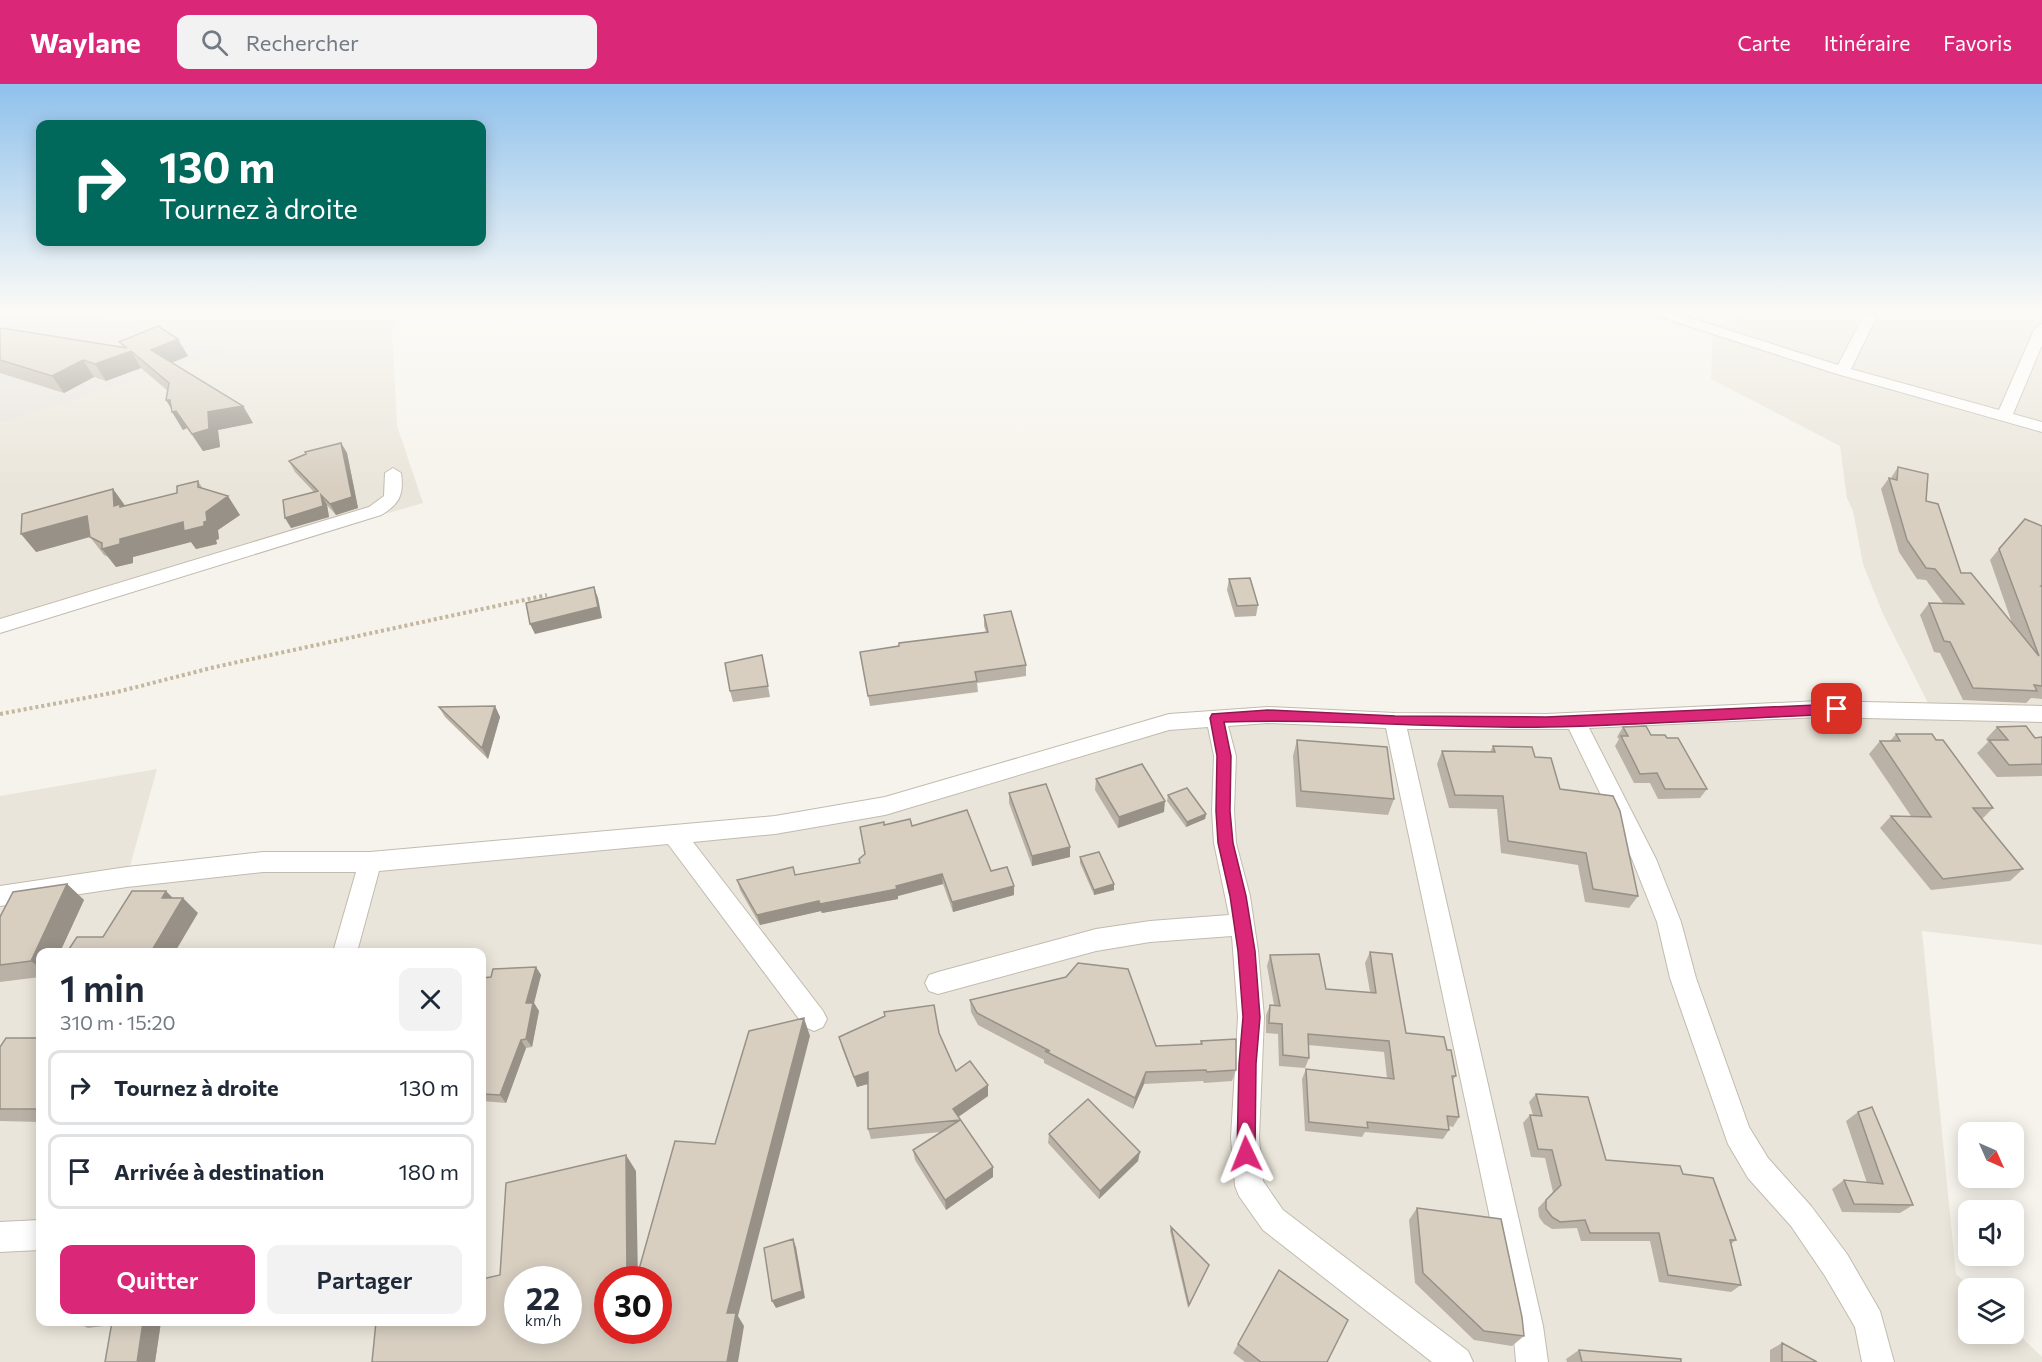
<!DOCTYPE html>
<html lang="fr">
<head>
<meta charset="utf-8">
<style>
	body { margin:0; font-family:Commissioner,sans-serif; background:#f2f2f3; color:#1f2937; height:100vh; display:flex; flex-direction:column; font-size:22px; white-space:nowrap }
	* { box-sizing:border-box; margin:0 }
	p { font-size:20px; color:#747a83 }
	.icon { flex:none; width:33px; height:33px; fill:none; stroke:currentColor; stroke-width:2; stroke-linecap:round; stroke-linejoin:round }
	.map { position:relative; flex:1; overflow:hidden }
	.side { position:absolute; left:36px; top:864px; width:450px; height:378px; display:flex; flex-direction:column; background:#fff; border-radius:12px; box-shadow:0 3px 15px #0003 }
	.side>* { flex:none }
	.top-card { position:absolute; left:36px; top:36px; width:450px; height:126px; border-radius:12px; box-shadow:0 3px 15px #0003; background:#00695c; color:#fff; overflow:hidden }
	.needle { width:39px; rotate:135deg }
	.fabs { position:absolute; left:1958px; top:1038px; display:grid; gap:12px }
	.fabs a { display:grid; place-items:center; width:66px; height:66px; border-radius:12px; background:#fff; box-shadow:0 3px 15px #0003; font-size:30px }
	.speed { position:absolute; left:504px; top:1182px; display:flex; gap:12px; font-size:30px; font-weight:700; text-align:center }
	.speed>* { display:grid; place-content:center; width:78px; height:78px; border-radius:50%; background:#fff; box-shadow:0 3px 15px #0003; line-height:1 }
	.speed small { font-size:15px; font-weight:400 }
	.speed .limit { border:9px solid #d22; background:#fff; color:#111 }
	.pin { position:absolute; display:grid; place-items:center; width:51px; height:51px; color:#fff; margin:-26px; border-radius:12px; box-shadow:0 3px 9px #0006 }
	.me { position:absolute; width:66px; margin:-33px; rotate:358deg; stroke-linejoin:round; filter:drop-shadow(0 0 4px #0008) }
	.turn { display:flex; align-items:center; gap:21px; height:126px; padding:0 24px; font-size:27px }
	.turn .icon { width:78px; height:78px; stroke-width:2.5 }
	.turn b { display:block; font-size:42px; line-height:51px }
	.round { display:grid; place-items:center; flex:none; width:63px; height:63px; border-radius:12px; background:#f2f2f3 }
	.overview { display:flex; align-items:center; justify-content:space-between; height:102px; padding:0 24px }
	h1 { font-size:36px; font-weight:600; line-height:45px }
	.cta { display:flex; gap:12px; margin-top:auto; padding:12px 24px }
	.cta a { flex:1; height:69px; border-radius:12px; background:#db2777; color:#fff; font-size:24px; font-weight:600; line-height:69px; text-align:center }
	.cta a+a { background:#f2f2f3; color:#1f2937 }
	ul { padding:0; list-style:none }
	li { display:flex; align-items:center; gap:18px; height:75px; margin:0 12px 9px; padding:0 12px; border:3px solid #e0e1e3; border-radius:12px }
	li div { flex:1 }
	li b { display:block; font-size:22px }
	li em { font-style:normal }
	header { display:flex; align-items:center; gap:36px; box-sizing:border-box; height:84px; padding:0 30px; background:#db2777; color:#fff }
	header strong { font-size:28px }
	nav { display:flex; gap:33px; margin-inline-start:auto; font-size:21px }
	.search { width:420px; height:54px; background:#f2f2f3; display:flex; align-items:center; gap:15px; box-sizing:border-box; padding:0 21px; border-radius:12px; color:#747a83; font-size:22px }
	.map>svg:first-child { display:block }
	.residential { fill:#eae5da; fill-rule:evenodd }
	.industrial { fill:#e6e2dd }
	.lines { fill:none; stroke-linecap:round; stroke-linejoin:round }
	.street-casing { stroke:#c2bbae; stroke-width:2 }
	.path { stroke:#c4b79f; stroke-width:4; stroke-dasharray:3 3; stroke-linecap:butt }
	.street { fill:#fff; fill-rule:evenodd }
	.wall { fill:#bab2a6 }
	.shaded-wall { fill:#979187 }
	.building { fill:#d8cfc1; stroke:#979187; stroke-width:1.5; fill-rule:evenodd }
	.route { fill:#db2777; stroke:#8e194d; stroke-width:1.5 }
</style>
</head>
<body>
<header>
<strong>Waylane</strong>
<div class="search"><svg class="icon" aria-label="search" viewBox="0 0 24 24"><circle cx="10" cy="10" r="6"/><path d="M15 15l6 6"/></svg>Rechercher</div>
<nav><a>Carte</a><a>Itinéraire</a><a>Favoris</a></nav>
</header>
<div class="map">
<svg width="2042" height="1278" viewBox="0 0 2042 1278">
	<rect width="100%" height="100%" fill="#f6f3ec"/>
	<path class="residential" d="M0,224H406L392,245L397,342L423,419L0,542Z
		M1755,224H2042V861L1922,847L1956,1190L1971,1204H1968V1250H2013V1245L2042,1273V1278H0V712L157,685L127,793L370,778L885,722L1169,638L1395,637L1929,621L1883,530L1863,480L1853,427L1847,414L1840,362L1711,295L1713,244ZM40,868H482V1238H40ZM518,1196H568V1246H518ZM608,1196H658V1246H608Z"/>
	<path class="industrial" d="M0,224H67L227,267L0,339Z"/>
	<g class="lines">
		<defs>
			<path id="street" d="M1618,224H1659L1838,281L1864,231H1874L1876,234L1851,285L1999,326L2035,244L2042,240V261L2013,330L2042,338V348L1837,290L1648,229L1625,228Z
				M393,384L401,389C404,410 400,420 381,431L0,549V535L369,423L384,412L385,389Z
				M1819,617L2042,622V638L1819,633L1589,644L1656,775L1681,838L1696,894L1749,1043L1768,1074L1811,1122L1847,1170L1880,1227L1894,1278H1862L1855,1243L1825,1192L1791,1142L1748,1094L1728,1060L1670,894L1657,838L1632,775L1569,645H1407L1543,1242L1548,1278H1516L1513,1242L1386,644L1268,639L1228,642L1236,672L1234,727L1236,759L1250,812L1258,867L1264,933L1259,1054L1263,1097L1283,1126L1468,1267L1473,1278H1432L1263,1146L1239,1112L1235,1102L1231,1054L1238,933L1232,852L1150,858L1096,867L938,910L929,907L925,899L929,891L938,888L1096,845L1150,837L1229,831L1214,759L1212,727L1214,672L1208,643L1169,646L885,731L775,750L693,758L823,927L827,935L823,943L814,947L805,943L668,760L379,787L357,868H333L356,788H263L127,803L0,822V802L127,783L263,768H370L775,732L885,713L1169,630L1268,623L1395,629L1546,630Z
				M40,1136V1166L0,1168V1138Z"/>
		</defs>
		<use href="#street" class="street-casing"/>
		<path class="path" d="M0,630L117,608L215,583L547,511"/>
		<use href="#street" class="street"/>
	</g>
	<path class="wall" d="M0,245L123,263L119,258L188,272L171,279L243,322L253,339L218,346L220,363L203,367L187,344L183,346L166,316L168,307L141,284L106,297L94,293L64,309L0,289Z
		M341,359L347,369L358,424L336,431L327,421L329,433L291,444L314,408L295,388L289,377Z
		M1898,383L1926,417L1961,489L2012,539L1990,476L1999,465L2042,502V615L2031,614L2026,619L1963,616L1940,569L1934,568L1920,531L1929,519L1944,520L1926,496L1917,495L1899,468L1881,405L1889,394H1891Z
		M198,397L203,405L240,431L218,446L219,455L216,456L217,460L196,465L191,458L133,473V479L116,483L108,473L104,471L90,453L36,468L113,405L125,422L177,409Z
		M1229,495L1258,521L1256,532L1235,533L1227,506Z
		M984,531L1026,581V592L977,599L978,608L870,622L862,579L986,548L984,542Z
		M764,581L770,613L733,618L730,607Z
		M495,622L500,633L488,675L445,633L439,623Z
		M1623,643L1651,651L1707,705L1700,714L1658,715L1650,699H1634L1615,662L1619,655L1617,653Z
		M1997,643L2035,654L2042,653V692L1997,693L1977,669L1988,658L1986,655Z
		M1896,650L1936,656L1993,724L1982,735L2023,785L2010,797L1931,806L1880,744L1891,732H1911L1869,670L1880,657H1890Z
		M1297,656L1394,715L1388,731L1296,723L1293,672Z
		M1493,662L1535,673L1560,705L1638,812L1629,824L1585,818L1578,781L1501,769L1497,725L1449,724L1437,680L1442,667L1490,668Z
		M1096,695L1164,728L1118,744L1095,706Z
		M1009,709L1070,773L1032,782L1009,719Z
		M1168,711L1206,730L1205,735L1186,743L1167,717Z
		M912,742L991,787L1014,802V811L953,828L943,800L898,812V815L822,829L821,827L760,841L740,806L737,796L795,791L860,779L865,770Z
		M1080,773L1114,806L1094,811L1080,779Z
		M67,800L84,816L60,868H40V893L0,898V833Z
		M1370,868L1406,949L1447,966L1456,992L1453,996L1459,1033L1453,1043L1449,1042V1046L1443,1055L1365,1048L1362,1053L1305,1047L1302,995L1306,985L1387,994L1384,968L1308,961L1309,974L1305,984L1279,982L1278,950L1266,949V931L1270,921H1274L1267,882L1270,871L1326,905L1370,908L1365,879Z
		M536,883L541,891L534,919L539,927L532,963L526,964L506,1019L482,1017V894L491,893Z
		M1066,893L1156,962L1200,960L1201,957L1236,986L1232,997L1204,999L1203,997L1144,1000L1133,1025L1044,979V976L978,941L971,928L970,916Z
		M939,949L956,987L988,1012L958,1033L993,1083V1093L946,1126L915,1076L913,1066L941,1048L871,1055L868,1045V1000L857,1003L842,964L839,953Z
		M40,954V1038L0,1037V963Z
		M1536,1010L1606,1076L1683,1090L1736,1156L1731,1160L1741,1201L1731,1208L1659,1198L1650,1157H1581L1577,1144L1552,1145L1544,1140L1539,1133L1538,1124L1553,1108L1545,1074L1531,1073L1523,1039L1530,1031H1533L1529,1018Z
		M1858,1028L1913,1121L1900,1129L1842,1128L1832,1105L1844,1096L1867,1099L1846,1037Z
		M1049,1050L1138,1077L1099,1115L1048,1059Z
		M1417,1124L1524,1252L1512,1262L1474,1256L1415,1199L1409,1136Z
		M1171,1143L1209,1181L1188,1224L1170,1147Z
		M1279,1186L1327,1278H1245L1233,1269Z
		M75,1238H161L155,1278L111,1241L88,1244Z
		M1782,1259L1817,1278H1770V1266Z
		M1579,1266L1681,1278H1567L1566,1275Z"/>
	<path class="shaded-wall" d="M178,255L188,272L161,283L151,266Z
		M131,267L141,284L106,297L95,280Z
		M83,276L94,293L64,309L52,292Z
		M166,316H170L187,344L183,346L172,328H174Z
		M243,322L253,339L218,346L220,363L203,367L192,350L208,328Z
		M341,359L347,369L358,424L336,431L330,420Z
		M113,405L126,423V433L114,422Z
		M321,411L327,421L329,433L291,444L285,434Z
		M228,412L240,431L218,446L219,455L216,456L217,460L196,465L191,458L133,473V479L116,483L102,465L120,455L183,438H204L206,428Z
		M87,432L100,450L36,468L21,450Z
		M594,503L598,514L602,534L535,550L530,540Z
		M495,622L500,633L488,675L482,664Z
		M1165,717L1164,728L1118,744L1119,733Z
		M1206,730L1205,735L1186,743L1187,738Z
		M1070,763V773L1032,782V772Z
		M942,790L943,800L898,812V815L822,829L821,827L760,841L757,831L819,817L896,802Z
		M67,800L84,816L60,868H40V884L31,877Z
		M1114,800V806L1094,811V806Z
		M1014,802V811L953,828L952,818Z
		M166,807L179,820L183,814L198,829L175,868H151L162,814Z
		M536,883L541,891L534,919L539,927L532,963L526,955V919Z
		M804,934L810,952L738,1232L744,1242L738,1278H727V1229Z
		M521,956L526,964L506,1019L500,1011Z
		M868,988L871,999L857,1003L854,993Z
		M1146,988L1144,1000L1133,1025L1135,1014Z
		M988,1001V1012L954,1036L953,1025Z
		M1140,1068L1138,1077L1099,1115L1100,1107Z
		M626,1071L636,1087L638,1196H627Z
		M993,1083V1093L946,1126L945,1116Z
		M793,1155L796,1163L805,1214L776,1224L772,1217Z
		M143,1238H161L155,1278H137Z"/>
	<path class="building" d="M158,242L178,255L151,266L243,322L208,328L209,345L192,350L176,327L172,328L170,316H166L169,299L131,267L95,280L83,276L52,292L0,276V245L2,244L127,264L119,258Z
		M341,359L352,413L330,420L321,411L323,422L285,434L283,416L318,407L289,377L306,370L305,368Z
		M1898,383L1928,390L1926,417L1938,420L1961,489H1971L2039,572L1999,465L2025,435L2042,442V501L2041,502H2042V602L2034,601L2037,607L1973,604L1950,558L1944,557L1929,519L1964,520L1935,485L1926,484L1907,456L1889,394L1897,396Z
		M198,397V403L228,412L206,428L207,437L204,438V442L184,447L183,438L120,455V460L102,465V459L90,453L87,432L21,450L22,430L113,405L114,422L120,420V423L177,409V402Z
		M1250,494L1258,521L1237,522L1229,495Z
		M594,503L598,523L530,540L526,519Z
		M1011,527L1026,581L975,588L977,597L868,612L860,568L899,562V559L988,548L984,531Z
		M762,571L768,602L730,607L725,579Z
		M495,622L482,664L439,623Z
		M1646,642L1651,651H1665L1667,654H1678L1707,705H1665L1657,689L1640,690L1621,652H1628L1623,643Z
		M2026,642L2035,654L2042,653V680L2009,681L1989,656H2008L1997,643Z
		M1896,650H1932L1936,656H1943L1993,724H1973L2023,785L1943,795L1891,732L1931,733L1880,657H1900Z
		M1297,656L1387,663L1394,715L1301,707Z
		M1493,662L1532,663L1535,673L1551,674L1560,705L1613,712L1620,727L1638,812L1593,805L1586,769L1508,757L1503,712L1455,711L1442,667L1495,668Z
		M1142,680L1165,717L1119,733L1096,695Z
		M1046,700L1070,763L1032,772L1009,709Z
		M1187,704L1206,730L1187,738L1168,711Z
		M967,726L991,787L1007,783L1014,802L952,818L942,790L896,802L897,805L820,820L819,817L757,831L737,796L793,783L795,791L860,779L859,775L865,770L860,743L884,738V741L910,735L912,742Z
		M1099,768L1114,800L1094,806L1080,773Z
		M67,800L31,877L0,881V833L13,808Z
		M132,807H166L162,814H183L151,868H67L77,853H103Z
		M1370,868L1392,870L1406,949L1444,953L1447,966H1451L1456,992H1452L1459,1033L1447,1032L1449,1046L1367,1038L1368,1044L1309,1038L1306,985L1394,995L1389,957L1308,950L1309,974L1283,971L1282,940L1269,939L1270,921L1280,922L1270,871L1319,870L1326,905L1376,909Z
		M1078,879L1128,885L1156,962L1202,960L1201,957L1236,955V986L1207,988L1206,986L1146,988L1135,1014L1045,967H1050L977,929L970,916L1066,893Z
		M536,883L526,919H533L526,955L521,956L500,1011L482,1010V894L491,893L493,885Z
		M934,921L939,949L956,987L970,977L988,1001L953,1025L993,1083L945,1116L913,1066L960,1036L868,1045V988L854,993L839,953L885,932L884,928Z
		M804,934L727,1229H736L727,1278H372L376,1238H482V1195L500,1191L506,1099L626,1071L627,1196H608V1246H658V1196H636L675,1057L715,1060L749,947ZM518,1196H568V1246H518Z
		M6,954H40V1025H0V963Z
		M1536,1010L1588,1013L1606,1076L1680,1082L1683,1090L1713,1094L1736,1156H1730L1741,1201L1668,1191L1659,1149H1590L1585,1136L1560,1138L1552,1133L1546,1125V1116L1561,1101L1552,1066L1538,1065L1530,1031L1542,1032Z
		M1088,1015L1140,1068L1100,1107L1049,1050Z
		M1872,1023L1913,1121L1854,1120L1844,1096L1883,1100L1858,1028Z
		M1417,1124L1501,1135L1522,1233L1524,1252L1484,1247L1423,1189Z
		M1171,1143L1209,1181L1189,1221Z
		M793,1155L802,1207L772,1217L764,1164Z
		M1279,1186L1348,1236L1327,1278H1261L1238,1260Z
		M112,1238H143L137,1278H105Z
		M1782,1259L1817,1278H1782Z
		M1579,1266L1681,1275V1278H1582Z"/>
	<linearGradient id="sky" x2="0" y2="1"><stop stop-color="#8fc1ec"/><stop offset="0.56" stop-color="#fbfaf6"/><stop offset="1" stop-color="#fbfaf6" stop-opacity="0"/></linearGradient>
	<rect width="2042" height="403" fill="url(#sky)"/>
	<path class="route" d="M1837,620L1844,625L1837,630C1740,634 1643,641 1547,643C1439,645 1331,634 1224,638L1231,672L1230,727L1233,759L1246,812L1255,867L1260,933L1256,980L1255,1070L1253,1077L1246,1079L1240,1077L1237,1070L1239,980L1243,933L1238,867L1230,812L1218,759L1216,727L1217,672L1210,634L1212,630L1268,626L1395,632L1546,633Z"/>
</svg>
<div class="fabs">
<a><svg class="needle" viewBox="-14 -14 28 28"><path d="M0-13l5 13h-10z" fill="#e53935"/><path d="M0 13l5-13h-10z" fill="#747a83"/></svg></a>
<a><svg class="icon" aria-label="sound" viewBox="0 0 24 24"><path d="M4 9h4l5-4v14l-5-4H4zM17 9q2 3 0 6"/></svg></a>
<a><svg class="icon" aria-label="layers" viewBox="0 0 24 24"><path d="M12 4l9 5-9 5-9-5zM3 14l9 5 9-5"/></svg></a>
</div>
<div class="speed"><div>22<small>km/h</small></div><div class="limit">30</div></div>
<div class="pin" style="left:1837px;top:625px;background:#d93025"><svg class="icon" aria-label="arrive" viewBox="0 0 24 24"><path d="M6 21V4h12l-3 4 3 4H6"/></svg></div>
<svg class="me" style="left:1246px;top:1070px" viewBox="-20 -20 40 40"><path d="M0-17L14 15 0 8-14 15z" fill="#db2777" stroke="#fff" stroke-width="4"/></svg>
<div class="top-card">
<div class="turn"><svg class="icon" aria-label="right" viewBox="0 0 24 24"><path d="M7 20v-9h11M14 6l5 5-5 5"/></svg><div><b>130 m</b>Tournez à droite</div></div>
</div>
<section class="side">
<div class="overview"><div><h1>1 min</h1><p>310 m · 15:20</p></div><a class="round"><svg class="icon" aria-label="close" viewBox="0 0 24 24"><path d="M6 6l12 12M18 6L6 18"/></svg></a></div>
<ul>
<li><svg class="icon" aria-label="right" viewBox="0 0 24 24"><path d="M7 20v-9h11M14 6l5 5-5 5"/></svg><div><b>Tournez à droite</b></div><em>130 m</em></li>
<li><svg class="icon" aria-label="arrive" viewBox="0 0 24 24"><path d="M6 21V4h12l-3 4 3 4H6"/></svg><div><b>Arrivée à destination</b></div><em>180 m</em></li>
</ul>
<div class="cta"><a>Quitter</a><a>Partager</a></div>
</section>
</div>
</body>
</html>
